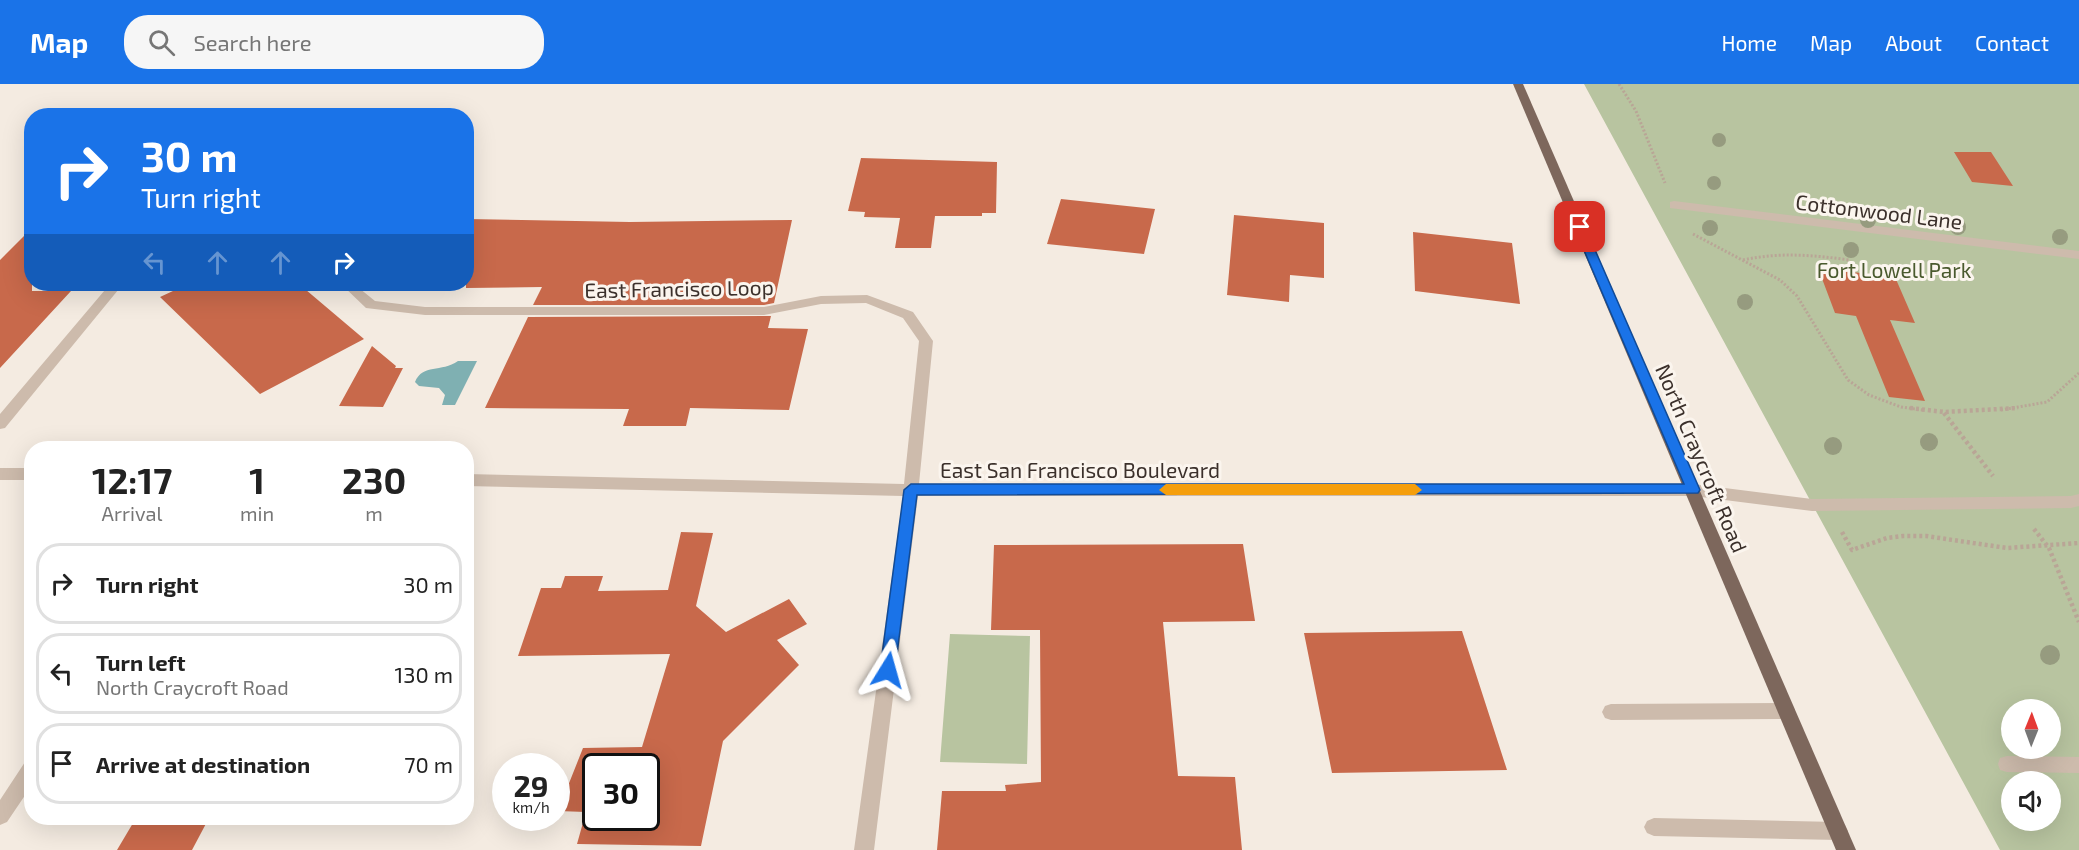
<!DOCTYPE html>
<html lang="en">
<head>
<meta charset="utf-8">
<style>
	body { margin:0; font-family:"Exo 2",sans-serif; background:#f6f6f6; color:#222; height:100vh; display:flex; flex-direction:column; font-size:22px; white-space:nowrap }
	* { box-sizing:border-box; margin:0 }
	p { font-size:20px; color:#767676 }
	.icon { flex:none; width:33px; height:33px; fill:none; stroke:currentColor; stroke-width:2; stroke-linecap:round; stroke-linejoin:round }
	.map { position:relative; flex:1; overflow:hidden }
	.details { position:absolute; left:24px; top:357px; width:450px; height:384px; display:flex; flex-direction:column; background:#fff; border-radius:24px; box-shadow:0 6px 24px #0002 }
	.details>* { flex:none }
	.top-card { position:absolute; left:24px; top:24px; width:450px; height:183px; border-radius:24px; box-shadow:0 6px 24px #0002; background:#1a73e8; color:#fff; overflow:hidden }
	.needle { width:39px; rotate:1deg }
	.fabs { position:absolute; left:2001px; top:615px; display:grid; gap:12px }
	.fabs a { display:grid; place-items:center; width:60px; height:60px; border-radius:50%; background:#fff; box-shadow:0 6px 24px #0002; font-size:30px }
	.speed { position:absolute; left:492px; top:669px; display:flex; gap:12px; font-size:30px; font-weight:700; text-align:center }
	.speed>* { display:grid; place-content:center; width:78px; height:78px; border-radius:50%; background:#fff; box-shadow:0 6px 24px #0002; line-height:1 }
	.speed small { font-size:15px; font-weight:400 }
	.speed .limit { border:3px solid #111; border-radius:9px; background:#fff; color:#111 }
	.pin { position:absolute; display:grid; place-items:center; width:51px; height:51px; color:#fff; margin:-26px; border-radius:12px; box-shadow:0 3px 9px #0006 }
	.me { position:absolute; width:66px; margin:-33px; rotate:8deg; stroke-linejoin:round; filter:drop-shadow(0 0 4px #0008) }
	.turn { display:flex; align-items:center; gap:21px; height:126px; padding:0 18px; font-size:27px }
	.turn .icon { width:78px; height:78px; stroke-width:2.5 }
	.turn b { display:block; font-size:42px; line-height:51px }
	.lanes { display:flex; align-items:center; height:57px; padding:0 18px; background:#0003; justify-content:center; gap:30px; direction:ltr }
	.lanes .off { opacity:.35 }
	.eta { display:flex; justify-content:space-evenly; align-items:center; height:102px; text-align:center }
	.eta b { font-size:36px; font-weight:700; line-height:42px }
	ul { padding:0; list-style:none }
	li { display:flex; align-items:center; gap:18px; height:81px; margin:0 12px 9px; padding:0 6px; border:3px solid #e0e0e0; border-radius:24px }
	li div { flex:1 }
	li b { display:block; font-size:22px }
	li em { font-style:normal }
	header { display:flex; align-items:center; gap:36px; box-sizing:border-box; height:84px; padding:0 30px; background:#1a73e8; color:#fff }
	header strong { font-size:28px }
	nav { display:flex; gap:33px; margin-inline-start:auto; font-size:21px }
	.search { width:420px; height:54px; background:#f6f6f6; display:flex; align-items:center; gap:15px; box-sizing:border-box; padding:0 21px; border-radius:24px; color:#767676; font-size:22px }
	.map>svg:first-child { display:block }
	.green { fill:#b8c4a0; fill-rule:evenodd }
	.water { fill:#7fb0b2 }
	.building { fill:#c8694b; fill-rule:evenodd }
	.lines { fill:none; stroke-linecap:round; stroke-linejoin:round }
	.path-far1 { stroke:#b9a596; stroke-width:3; stroke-dasharray:2 2; stroke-linecap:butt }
	.path { stroke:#b9a596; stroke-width:4.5; stroke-dasharray:3 3; stroke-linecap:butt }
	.minor { fill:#cdbbac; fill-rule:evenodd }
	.major { fill:#7d675c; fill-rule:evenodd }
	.tree { fill:#969b7f }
	.route { fill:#1a73e8; stroke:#114b97; stroke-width:1.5 }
	.slow { fill:#f59e0b }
	.labels { text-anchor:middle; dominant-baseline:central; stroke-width:6; stroke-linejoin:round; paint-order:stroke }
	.street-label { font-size:21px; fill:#3b302b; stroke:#fbf5ee }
	.park-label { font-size:21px; fill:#4a5a2e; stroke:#fbf5ee }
</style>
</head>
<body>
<header>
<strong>Map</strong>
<div class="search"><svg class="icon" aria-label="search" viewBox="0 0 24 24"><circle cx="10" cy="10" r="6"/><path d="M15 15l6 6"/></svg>Search here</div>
<nav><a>Home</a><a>Map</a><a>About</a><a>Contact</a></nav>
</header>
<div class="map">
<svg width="2079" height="766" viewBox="0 0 2079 766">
	<rect width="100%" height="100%" fill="#f4ebe1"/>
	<path class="green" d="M1584,0H2079V766H2000ZM2012,626H2050V664H2012ZM2012,698H2050V736H2012Z
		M950,550L1030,552L1027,680L940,678Z"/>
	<path class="water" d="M458,277H477L455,321H442L445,311L439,304L419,302L415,298C423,279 441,289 458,277Z"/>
	<path class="building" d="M1954,68H1991L2013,102L1972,98Z
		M861,74L997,78L996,129H982V132H935L931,164H895L900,134L864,133L865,128L848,127Z
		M1061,115L1155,125L1144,170L1047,160Z
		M1234,131L1324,139V194L1290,191L1289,218L1227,211Z
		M466,135L630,138L792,136L774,219L764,221H533L542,203L466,204Z
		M32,144V207H71L0,284V176Z
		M1413,148L1512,159L1520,220L1415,207Z
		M1818,184L1895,193L1915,239L1890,236L1925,317L1889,313L1856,232L1835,229Z
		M188,200H299L364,255L260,310L160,213Z
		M771,232L768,244L808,245L789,326L690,324L686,342H623L629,325L485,324L528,233Z
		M372,262L396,282L395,284H403L383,323L339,322Z
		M681,448L713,449L696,522L726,548L789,515L807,540L777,556L799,581L723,657L701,762L577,760L586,728L558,727L583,664L642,663L670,570L518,572L541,504H561L565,492H603L598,507L668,506ZM596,682H646V734H596Z
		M1243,460L1255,537L1163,538L1178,692L1235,693L1242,766H937L942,707H1006L1005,701L1041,698L1040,546H991L994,461Z
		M1462,547L1507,686L1332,689L1304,549Z
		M136,734H209L192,766H117Z"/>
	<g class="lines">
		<path class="path-far1" d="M1619,0L1636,27L1665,99
			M1693,150L1780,196L1797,212L1848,296L1869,311L1901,323L1923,326
			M1743,176C1779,168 1813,171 1849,176L1854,188
			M2001,326L2047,318L2079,289"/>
		<path class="path" d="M1910,324L1944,328L2018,324
			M1944,329L1993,392
			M2034,445L2049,464L2079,538
			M1842,448L1852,466L1887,454L1903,452H1926L2007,464L2079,459"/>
		<path class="minor" d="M1674,117L2079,167V175L1670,124V118Z
			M110,200H123L5,344L0,345V330Z
			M341,200H354L375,217L425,223H764L821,212L867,211L913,228L933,257L919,400H1693L1812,415L2071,412L2079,410V422L2071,424L1812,427L1693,412H918L874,766H854L903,412L466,402V390L904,400L919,257L903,234L866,219L821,220L764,231H425L366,224Z
			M0,384H32V396H0Z
			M1786,619L1792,621L1795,627L1792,633L1786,635L1611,636L1605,634L1602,628L1605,622L1611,620Z
			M2007,672L2079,673V689L2007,688L2000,686L1998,680L2000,674Z
			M32,676V701L7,738L0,741V716L25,678Z
			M1654,734L1838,738L1845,741L1848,747L1845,753L1838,756L1654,752L1647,749L1644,743L1647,737Z"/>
		<path class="major" d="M1513,0H1523L1856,766H1836Z"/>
	</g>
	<g class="tree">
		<circle cx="1719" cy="56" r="7"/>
		<circle cx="1714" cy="99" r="7"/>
		<circle cx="1868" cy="136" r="8"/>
		<circle cx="1958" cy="143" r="8"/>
		<circle cx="1710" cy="144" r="8"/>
		<circle cx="2060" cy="153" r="8"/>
		<circle cx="1851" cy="166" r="8"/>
		<circle cx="1745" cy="218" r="8"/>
		<circle cx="1929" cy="358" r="9"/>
		<circle cx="1833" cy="362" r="9"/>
		<circle cx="2050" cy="571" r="10"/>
	</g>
	<path class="route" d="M1580,139L1585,143L1700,406L1698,409L917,411L895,586L893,591L888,593L882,591L880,586L904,406L911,400H1684L1574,143Z"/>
	<path class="slow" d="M1166,400H1415L1422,406L1415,411H1166L1159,406Z"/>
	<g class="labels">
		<g class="street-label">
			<text transform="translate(1879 127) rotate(7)">Cottonwood Lane</text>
			<text transform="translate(679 204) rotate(-1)">East Francisco Loop</text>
			<text transform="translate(1702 374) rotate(67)">North Craycroft Road</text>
			<text x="1080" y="385">East San Francisco Boulevard</text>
		</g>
		<g class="park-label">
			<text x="1894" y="185">Fort Lowell Park</text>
		</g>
	</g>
</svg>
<div class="fabs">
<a><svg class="needle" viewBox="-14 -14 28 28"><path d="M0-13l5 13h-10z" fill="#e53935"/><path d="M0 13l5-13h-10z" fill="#767676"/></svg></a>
<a><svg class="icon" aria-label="sound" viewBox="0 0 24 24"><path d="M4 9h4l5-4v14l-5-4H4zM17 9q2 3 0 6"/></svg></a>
</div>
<div class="speed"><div>29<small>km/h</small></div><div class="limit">30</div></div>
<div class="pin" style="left:1580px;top:143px;background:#d93025"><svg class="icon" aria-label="arrive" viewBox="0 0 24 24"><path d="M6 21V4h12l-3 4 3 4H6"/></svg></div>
<svg class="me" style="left:888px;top:586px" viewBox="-20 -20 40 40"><path d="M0-17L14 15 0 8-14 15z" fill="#1a73e8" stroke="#fff" stroke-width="4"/></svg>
<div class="top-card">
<div class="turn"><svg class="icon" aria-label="right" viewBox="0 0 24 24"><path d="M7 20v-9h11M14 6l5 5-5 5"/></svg><div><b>30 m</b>Turn right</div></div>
<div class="lanes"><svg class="icon off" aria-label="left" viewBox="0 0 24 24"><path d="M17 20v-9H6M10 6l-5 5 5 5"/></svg><svg class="icon off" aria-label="ahead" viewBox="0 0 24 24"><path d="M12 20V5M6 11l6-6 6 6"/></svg><svg class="icon off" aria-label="ahead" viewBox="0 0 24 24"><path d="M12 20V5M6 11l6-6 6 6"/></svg><svg class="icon" aria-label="right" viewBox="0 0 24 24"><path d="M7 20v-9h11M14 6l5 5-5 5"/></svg></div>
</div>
<section class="details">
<div class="eta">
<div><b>12:17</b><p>Arrival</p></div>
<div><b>1</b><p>min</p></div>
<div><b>230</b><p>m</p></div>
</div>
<ul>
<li><svg class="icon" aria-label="right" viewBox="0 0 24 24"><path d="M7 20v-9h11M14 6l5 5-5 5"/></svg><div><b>Turn right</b></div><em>30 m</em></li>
<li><svg class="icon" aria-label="left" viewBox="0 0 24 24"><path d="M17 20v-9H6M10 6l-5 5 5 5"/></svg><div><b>Turn left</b><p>North Craycroft Road</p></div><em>130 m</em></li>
<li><svg class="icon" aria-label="arrive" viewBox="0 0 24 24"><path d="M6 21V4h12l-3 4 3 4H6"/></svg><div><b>Arrive at destination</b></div><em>70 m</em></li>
</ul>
</section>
</div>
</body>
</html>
